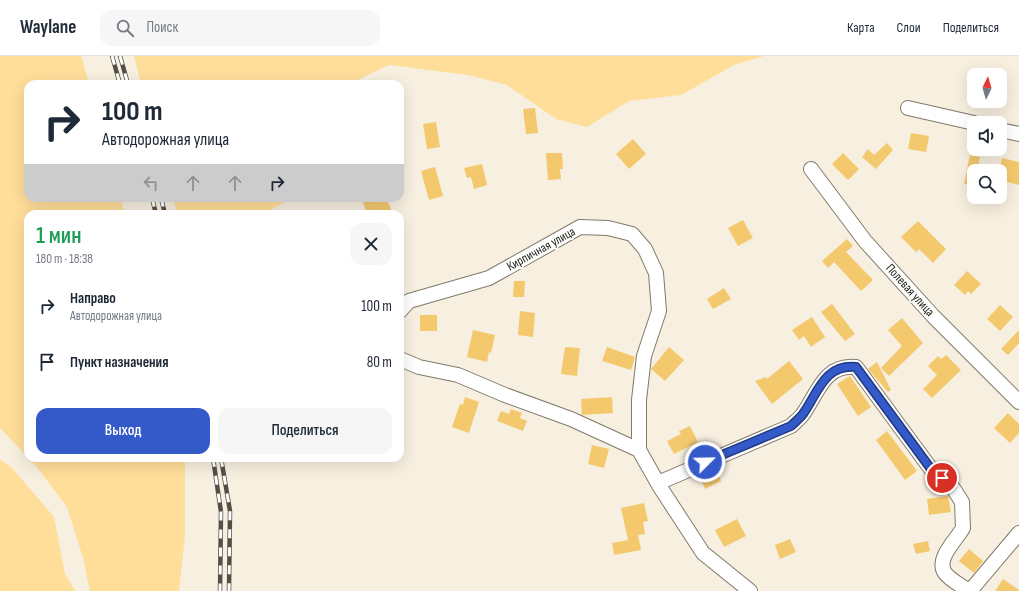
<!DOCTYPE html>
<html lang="ru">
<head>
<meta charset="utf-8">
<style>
	body { margin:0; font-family:"Sofia Sans Condensed",sans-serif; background:#f6f6f7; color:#1f2937; height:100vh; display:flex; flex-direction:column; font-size:15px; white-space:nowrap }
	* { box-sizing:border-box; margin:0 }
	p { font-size:13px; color:#747a83 }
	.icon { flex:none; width:22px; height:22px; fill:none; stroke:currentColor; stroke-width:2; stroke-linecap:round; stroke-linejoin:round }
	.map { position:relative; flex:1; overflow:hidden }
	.panel { position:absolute; left:24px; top:154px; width:380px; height:252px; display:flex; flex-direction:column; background:#fff; border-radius:12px; box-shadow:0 4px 16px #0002 }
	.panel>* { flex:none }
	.hud { position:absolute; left:24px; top:24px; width:380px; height:122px; border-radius:12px; box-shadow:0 4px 16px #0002; background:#fff; color:#1f2937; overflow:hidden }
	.needle { width:26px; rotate:5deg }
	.controls { position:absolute; left:967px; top:12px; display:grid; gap:8px }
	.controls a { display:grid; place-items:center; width:40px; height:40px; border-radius:8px; background:#fff; box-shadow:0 4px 16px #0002; font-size:20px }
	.pin { position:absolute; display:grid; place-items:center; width:34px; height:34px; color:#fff; margin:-17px; border:2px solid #fff; border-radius:50%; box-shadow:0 1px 4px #0007 }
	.me { position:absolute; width:44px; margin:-22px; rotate:67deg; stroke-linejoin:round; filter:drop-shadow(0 0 3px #0008) }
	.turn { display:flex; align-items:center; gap:14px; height:84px; padding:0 12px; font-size:18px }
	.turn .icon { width:52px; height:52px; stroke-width:2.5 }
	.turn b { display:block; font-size:28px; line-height:34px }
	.lanes { display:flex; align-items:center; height:38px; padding:0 12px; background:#0003; justify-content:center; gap:20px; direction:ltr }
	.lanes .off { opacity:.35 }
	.round { display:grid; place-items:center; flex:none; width:42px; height:42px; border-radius:12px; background:#f6f6f7 }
	.headline { display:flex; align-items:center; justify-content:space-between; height:68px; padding:0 12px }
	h1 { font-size:24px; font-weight:600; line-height:30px; color:#1e9e55 }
	.cta { display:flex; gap:8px; margin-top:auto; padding:8px 12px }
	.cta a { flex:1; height:46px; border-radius:12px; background:#3459c9; color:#fff; font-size:16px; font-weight:600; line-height:46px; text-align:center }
	.cta a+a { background:#f6f6f7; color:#1f2937 }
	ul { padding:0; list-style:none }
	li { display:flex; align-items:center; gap:12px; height:56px; padding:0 12px }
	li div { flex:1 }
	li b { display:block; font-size:15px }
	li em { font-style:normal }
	header { display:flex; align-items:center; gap:24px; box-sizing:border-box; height:56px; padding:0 20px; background:#fff; border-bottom:1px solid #e0e1e3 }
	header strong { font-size:19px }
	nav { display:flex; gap:22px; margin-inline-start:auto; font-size:14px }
	.search { width:280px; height:36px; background:#f6f6f7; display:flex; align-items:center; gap:10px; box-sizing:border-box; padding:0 14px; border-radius:12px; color:#747a83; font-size:15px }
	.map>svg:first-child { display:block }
	.green { fill:#ffde9a }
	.building { fill:#f4c96d }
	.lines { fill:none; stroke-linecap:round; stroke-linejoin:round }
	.minor-casing { stroke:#817a6b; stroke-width:16 }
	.minor { stroke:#fff; stroke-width:14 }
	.rail-casing { stroke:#534f47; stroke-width:4.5 }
	.rail { stroke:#fff; stroke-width:3; stroke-dasharray:9; stroke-linecap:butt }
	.route-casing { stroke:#223a83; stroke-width:10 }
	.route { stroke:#3459c9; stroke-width:7 }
	.labels { text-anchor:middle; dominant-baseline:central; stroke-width:3.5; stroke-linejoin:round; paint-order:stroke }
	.street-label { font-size:13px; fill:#28251f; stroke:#fff }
</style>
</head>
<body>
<header>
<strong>Waylane</strong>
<div class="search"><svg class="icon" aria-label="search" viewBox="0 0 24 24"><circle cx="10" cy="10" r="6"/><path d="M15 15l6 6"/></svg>Поиск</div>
<nav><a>Карта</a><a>Слои</a><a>Поделиться</a></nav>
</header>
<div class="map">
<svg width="1019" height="535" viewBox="0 0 1019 535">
	<rect width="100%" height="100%" fill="#f7efdf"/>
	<path class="green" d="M0,0H81L89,28H28V142H120L125,158H28V402H185V479L179,535H90L83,502L67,451L36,410L0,372Z
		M134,0H764L736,8L681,39L629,45L587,71L556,63L507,29L468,19L389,9L349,28H141Z
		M173,142H292L272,153L273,158H177Z
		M0,403L13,413L54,461L65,518L75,535H0Z"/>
	<path class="building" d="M535,52L538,77L526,78L523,53Z
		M436,66L440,91L427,93L423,68Z
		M911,77L929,80L926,96L908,93Z
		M633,83L646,98L629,113L616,98Z
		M887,87L893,94L876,113L862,101L868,93L874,99Z
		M546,97H562L563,113H560L561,123L548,124Z
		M843,97L859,113L848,124L832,108Z
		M970,99L980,101L977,115H974V130L964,128Z
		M1002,102L1019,106V129L1000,124L999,115Z
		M482,108L487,129L474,133L471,121L467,122L464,112Z
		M435,111L443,140L429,144L421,115Z
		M374,142H386L393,158H367L363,146Z
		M743,164L753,182L738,190L728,172Z
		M918,165L946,193L933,207L919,193L916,196L901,181Z
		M847,183L853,190L846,196L873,224L861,235L834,206L828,212L822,205Z
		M967,215L981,228L971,238L968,235L965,239L954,229Z
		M514,225H525L524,241H513Z
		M724,232L731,243L713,253L707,243Z
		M832,248L855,278L845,285L821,256Z
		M1000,249L1013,261L1000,275L987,263Z
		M520,255L535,257L533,281L518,279Z
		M420,259H437V275H420Z
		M812,261L825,281L811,291L804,280L799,284L792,274Z
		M902,262L923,287L889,320L881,312L902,290L888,274Z
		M473,274L495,279L491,297L489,296L487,306L467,301Z
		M1019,274V287L1008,299L1001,293Z
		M565,291L580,292L577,320L561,318Z
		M607,291L635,301L631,314L602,305Z
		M669,291L684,304L665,325L651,313Z
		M946,299L961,314L932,342L923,333L937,319L928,310L938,300L941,303Z
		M789,305L803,323L772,348L755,325L766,321L767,323Z
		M877,306L891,334L888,336L868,313Z
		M850,320L871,351L858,360L837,328Z
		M465,341L479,346L469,377L452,371L460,348L463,349Z
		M612,341L613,357L582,359L581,343Z
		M511,353L522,357L520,362L527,365L523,375L497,365L501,355L509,358Z
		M1008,357L1019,368V377L1010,387L994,372Z
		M690,370L698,386L674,398L667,385L681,378L679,375Z
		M887,375L917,415L905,424L876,384Z
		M592,389L609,393L604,412L588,408Z
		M716,414L721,425L705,433L700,421Z
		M948,440L951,456L929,459L927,443Z
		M644,447L648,465L643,466L645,478L638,479L641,494L614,499L612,487L628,484L621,452Z
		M737,463L746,480L724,491L715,474Z
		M790,483L796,496L780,503L775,489Z
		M928,485L930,495L916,498L913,488Z
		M969,493L983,505L974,517L959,505Z
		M1003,523L1019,534V535H995Z"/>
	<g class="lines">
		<defs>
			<path id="minor" d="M908,52L974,67
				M1000,74L1019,78
				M811,113L865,185L933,260L1019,346
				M400,255L409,245L489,222L580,171L608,172L632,178L645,193L656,217L659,255L644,300L639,344V394L660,431L703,497L750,535
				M400,303L419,311L458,319L505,339L571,363L639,394
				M658,427L791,370C795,366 800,362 803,358C818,337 824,308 856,311L931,413L953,432L962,446L963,472C957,483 935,503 945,517C950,524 961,529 968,535
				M970,535L1019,477"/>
		</defs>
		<use href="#minor" class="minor-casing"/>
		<use href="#minor" class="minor"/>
		<defs>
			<path id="rail" d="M112,0L120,28
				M120,0L128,28
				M152,142L156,158
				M161,142L165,158
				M213,402L221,456L220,535
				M221,402L230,455L229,535"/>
		</defs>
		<use href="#rail" class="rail-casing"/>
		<use href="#rail" class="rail"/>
	</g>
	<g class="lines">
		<defs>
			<path id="route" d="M705,406L791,370C795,366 800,362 803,358C818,337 824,308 856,311L931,413L942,422"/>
		</defs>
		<use href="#route" class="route-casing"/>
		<use href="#route" class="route"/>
	</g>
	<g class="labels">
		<g class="street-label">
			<text transform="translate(541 193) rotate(-29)">Кирпичная улица</text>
			<text transform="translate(910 234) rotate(48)">Полевая улица</text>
		</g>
	</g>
</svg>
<div class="controls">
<a><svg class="needle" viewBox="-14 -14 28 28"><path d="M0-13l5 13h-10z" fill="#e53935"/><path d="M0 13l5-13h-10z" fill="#747a83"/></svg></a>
<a><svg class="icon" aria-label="sound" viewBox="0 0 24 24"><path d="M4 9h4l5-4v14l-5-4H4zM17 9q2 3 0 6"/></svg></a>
<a><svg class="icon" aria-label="search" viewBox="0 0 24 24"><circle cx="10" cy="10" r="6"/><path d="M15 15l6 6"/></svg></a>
</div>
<div class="pin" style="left:942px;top:422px;background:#d93025"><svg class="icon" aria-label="arrive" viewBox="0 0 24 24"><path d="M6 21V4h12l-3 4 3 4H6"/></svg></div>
<svg class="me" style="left:705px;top:406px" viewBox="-20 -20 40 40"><circle r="17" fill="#3459c9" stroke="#fff" stroke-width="3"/><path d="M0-11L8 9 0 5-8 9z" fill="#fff"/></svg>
<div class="hud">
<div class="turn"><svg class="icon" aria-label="right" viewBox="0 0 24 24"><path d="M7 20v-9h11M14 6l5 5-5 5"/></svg><div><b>100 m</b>Автодорожная улица</div></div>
<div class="lanes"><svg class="icon off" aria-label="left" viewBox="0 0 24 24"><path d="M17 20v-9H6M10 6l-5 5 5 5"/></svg><svg class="icon off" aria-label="ahead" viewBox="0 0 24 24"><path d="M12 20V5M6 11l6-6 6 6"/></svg><svg class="icon off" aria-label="ahead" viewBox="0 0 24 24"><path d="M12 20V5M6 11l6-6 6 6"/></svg><svg class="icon" aria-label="right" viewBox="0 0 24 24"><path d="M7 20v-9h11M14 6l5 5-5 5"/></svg></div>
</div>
<section class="panel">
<div class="headline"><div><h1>1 мин</h1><p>180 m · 18:38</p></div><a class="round"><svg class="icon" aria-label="close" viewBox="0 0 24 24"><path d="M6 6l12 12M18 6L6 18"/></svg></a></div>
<ul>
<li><svg class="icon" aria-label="right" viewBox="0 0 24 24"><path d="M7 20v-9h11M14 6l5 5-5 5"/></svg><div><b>Направо</b><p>Автодорожная улица</p></div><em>100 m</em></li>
<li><svg class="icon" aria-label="arrive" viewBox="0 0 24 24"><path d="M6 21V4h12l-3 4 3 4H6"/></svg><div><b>Пункт назначения</b></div><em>80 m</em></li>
</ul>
<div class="cta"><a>Выход</a><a>Поделиться</a></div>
</section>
</div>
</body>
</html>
